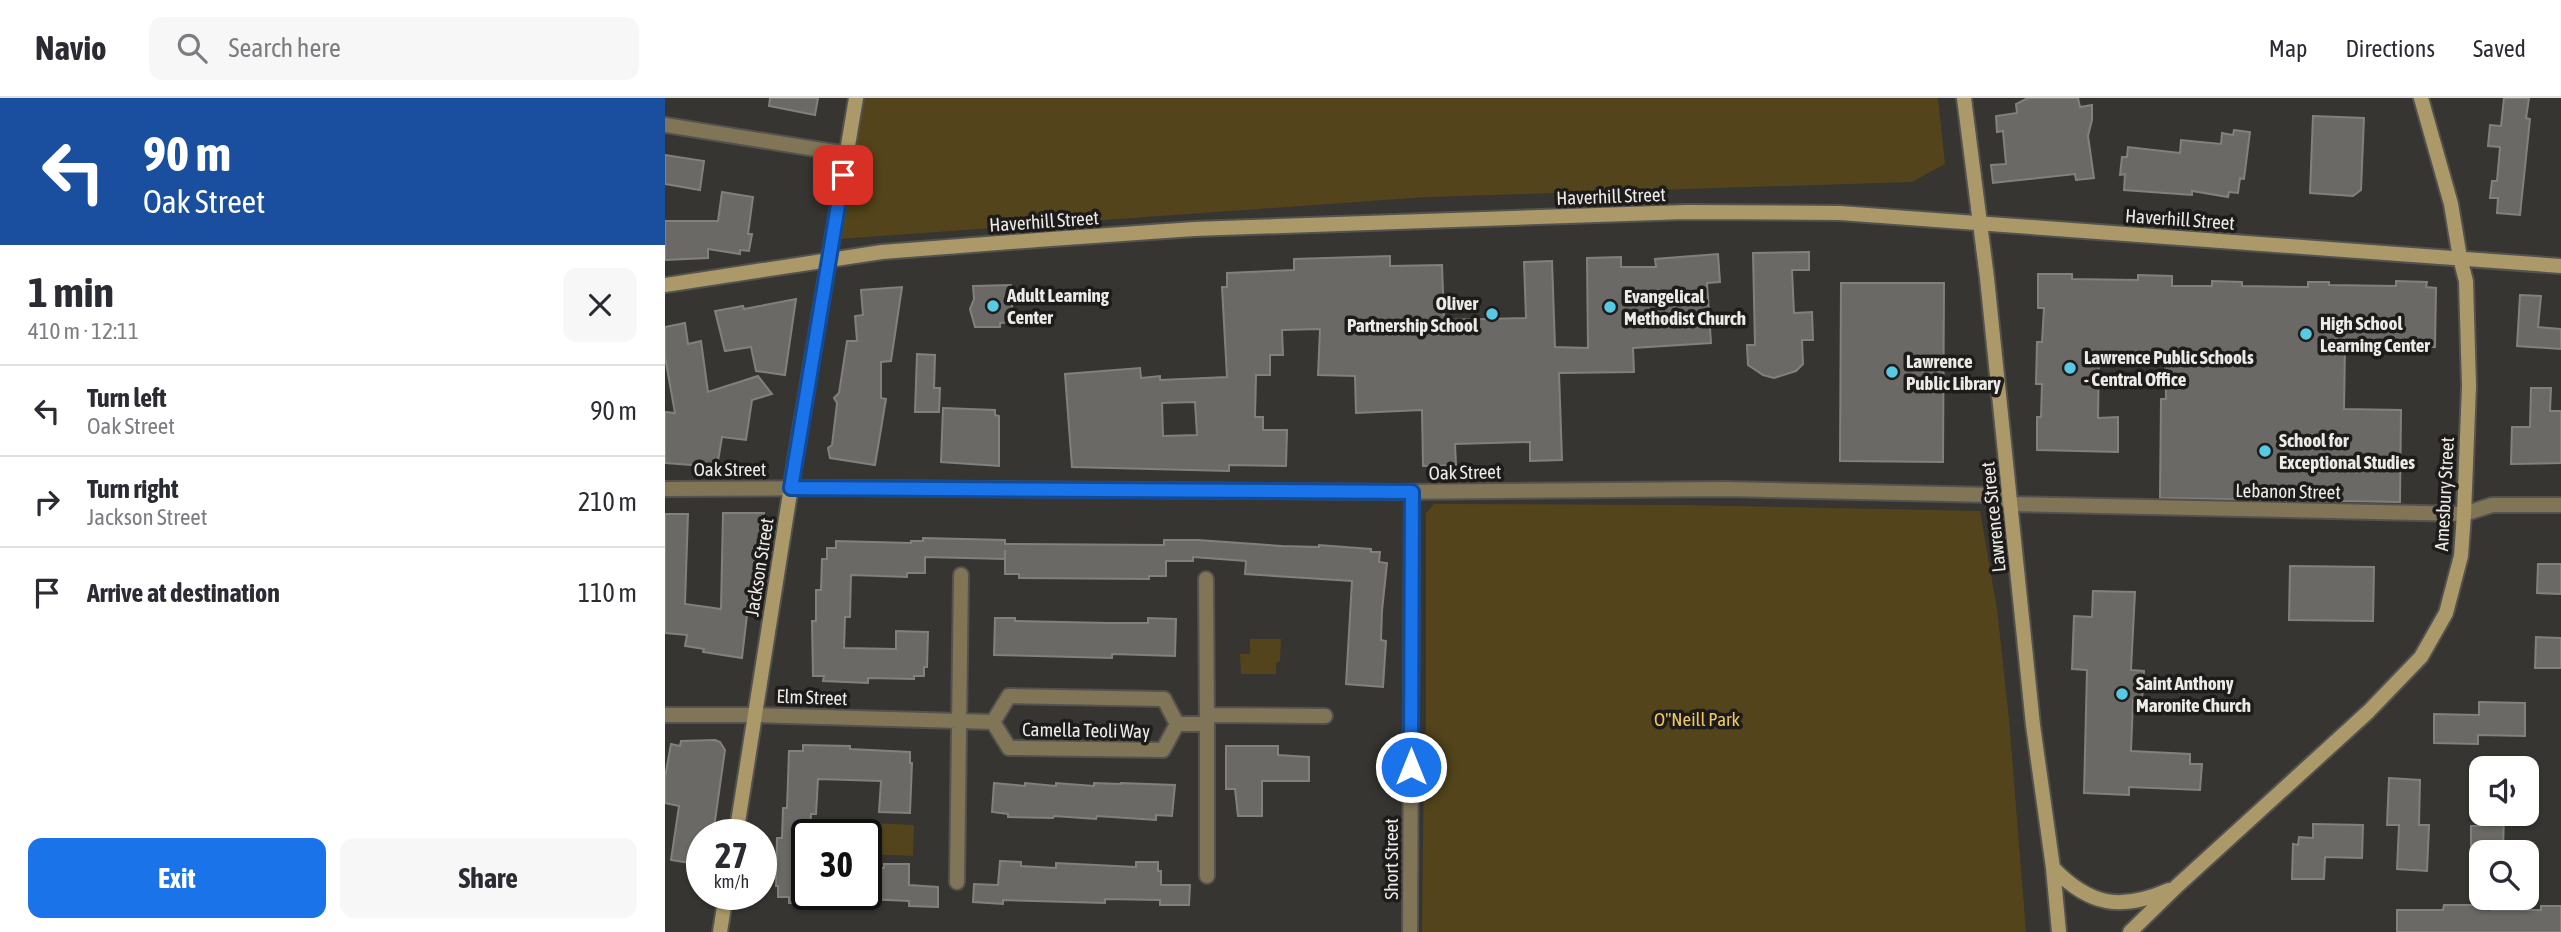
<!DOCTYPE html>
<html lang="en">
<head>
<meta charset="utf-8">
<style>
	body { margin:0; font-family:"Asap Condensed",sans-serif; background:#f7f7f7; color:#2b2b33; height:100vh; display:flex; flex-direction:column; font-size:26px; white-space:nowrap }
	* { box-sizing:border-box; margin:0 }
	p { font-size:23px; color:#7c7c81 }
	.icon { flex:none; width:38px; height:38px; fill:none; stroke:currentColor; stroke-width:2; stroke-linecap:round; stroke-linejoin:round }
	.map { position:relative; flex:1; overflow:hidden }
	.sheet { display:flex; flex-direction:column; background:#fff; width:665px }
	.sheet>* { flex:none }
	.top-card { background:#1a4fa0; color:#fff; overflow:hidden }
	.tools { position:absolute; left:1804px; top:658px; display:grid; gap:14px }
	.tools a { display:grid; place-items:center; width:70px; height:70px; border-radius:14px; background:#fff; box-shadow:0 2px 5px #0004; font-size:35px }
	.speed { position:absolute; left:21px; top:721px; display:flex; gap:14px; font-size:35px; font-weight:700; text-align:center }
	.speed>* { display:grid; place-content:center; width:91px; height:91px; border-radius:50%; background:#fff; box-shadow:0 2px 5px #0004; line-height:1 }
	.speed small { font-size:18px; font-weight:400 }
	.speed .limit { border:4px solid #111; border-radius:10px; background:#fff; color:#111 }
	.pin { position:absolute; display:grid; place-items:center; width:60px; height:60px; color:#fff; margin:-30px; border-radius:14px; box-shadow:0 4px 10px #0006 }
	.me { position:absolute; width:77px; margin:-38px; rotate:0deg; stroke-linejoin:round; filter:drop-shadow(0 0 5px #0008) }
	.turn { display:flex; align-items:center; gap:24px; height:147px; padding:0 28px; font-size:32px }
	.turn .icon { width:91px; height:91px; stroke-width:2.5 }
	.turn b { display:block; font-size:49px; line-height:60px }
	.round { display:grid; place-items:center; flex:none; width:74px; height:74px; border-radius:14px; background:#f7f7f7 }
	.overview { display:flex; align-items:center; justify-content:space-between; height:119px; padding:0 28px }
	h1 { font-size:42px; font-weight:700; line-height:52px }
	.button { display:flex; gap:14px; margin-top:auto; padding:14px 28px }
	.button a { flex:1; height:80px; border-radius:14px; background:#1a73e8; color:#fff; font-size:28px; font-weight:700; line-height:80px; text-align:center }
	.button a+a { background:#f7f7f7; color:#2b2b33 }
	ul { padding:0; list-style:none }
	li { display:flex; align-items:center; gap:21px; height:91px; padding:0 28px; border-top:2px solid #e1e1e2 }
	li div { flex:1 }
	li b { display:block; font-size:26px }
	li em { font-style:normal }
	header { display:flex; align-items:center; gap:42px; box-sizing:border-box; height:98px; padding:0 35px; background:#fff; border-bottom:2px solid #e1e1e2 }
	header strong { font-size:33px }
	nav { display:flex; gap:38px; margin-inline-start:auto; font-size:24px }
	.search { width:490px; height:63px; background:#f7f7f7; display:flex; align-items:center; gap:18px; box-sizing:border-box; padding:0 24px; border-radius:14px; color:#7c7c81; font-size:26px }
	main { display:flex; flex:1; min-height:0 }
	.map>svg:first-child { display:block }
	.green { fill:#53441b }
	.building { fill:#6b6965; stroke:#82807c; stroke-width:2; fill-rule:evenodd }
	.lines { fill:none; stroke-linecap:round; stroke-linejoin:round }
	.minor-casing { stroke:#53524e; stroke-width:18 }
	.secondary-casing { stroke:#53524e; stroke-width:18 }
	.minor { stroke:#817557; stroke-width:14 }
	.secondary { stroke:#ab9969; stroke-width:14 }
	.route-casing { stroke:#114b97; stroke-width:18 }
	.route { stroke:#1a73e8; stroke-width:12 }
	.poi-dot { fill:#57c9e3; stroke:#1d1c1b; stroke-width:2.5 }
	.labels { text-anchor:middle; dominant-baseline:central; stroke-width:7; stroke-linejoin:round; paint-order:stroke }
	.street-label { font-size:19px; fill:#ecebe8; stroke:#1d1c1b }
	.poi-label { font-size:19px; font-weight:bold; fill:#ecebe8; stroke:#1d1c1b; text-anchor:start }
	.park-label { font-size:19px; fill:#efc85f; stroke:#1d1c1b }
</style>
</head>
<body>
<header>
<strong>Navio</strong>
<div class="search"><svg class="icon" aria-label="search" viewBox="0 0 24 24"><circle cx="10" cy="10" r="6"/><path d="M15 15l6 6"/></svg>Search here</div>
<nav><a>Map</a><a>Directions</a><a>Saved</a></nav>
</header>
<main>
<section class="sheet">
<div class="top-card">
<div class="turn"><svg class="icon" aria-label="left" viewBox="0 0 24 24"><path d="M17 20v-9H6M10 6l-5 5 5 5"/></svg><div><b>90 m</b>Oak Street</div></div>
</div>
<div class="overview"><div><h1>1 min</h1><p>410 m · 12:11</p></div><a class="round"><svg class="icon" aria-label="close" viewBox="0 0 24 24"><path d="M6 6l12 12M18 6L6 18"/></svg></a></div>
<ul>
<li><svg class="icon" aria-label="left" viewBox="0 0 24 24"><path d="M17 20v-9H6M10 6l-5 5 5 5"/></svg><div><b>Turn left</b><p>Oak Street</p></div><em>90 m</em></li>
<li><svg class="icon" aria-label="right" viewBox="0 0 24 24"><path d="M7 20v-9h11M14 6l5 5-5 5"/></svg><div><b>Turn right</b><p>Jackson Street</p></div><em>210 m</em></li>
<li><svg class="icon" aria-label="arrive" viewBox="0 0 24 24"><path d="M6 21V4h12l-3 4 3 4H6"/></svg><div><b>Arrive at destination</b></div><em>110 m</em></li>
</ul>
<div class="button"><a>Exit</a><a>Share</a></div>
</section>
<div class="map">
<svg width="1896" height="834" viewBox="0 0 1896 834">
	<rect width="100%" height="100%" fill="#363531"/>
	<path class="green" d="M197,0H1273L1280,66L1247,84L761,99L173,141Z
		M769,406L1020,407L1315,413L1332,511L1344,621L1361,834H757L759,659L761,654V415Z
		M585,541H616L615,563L611,565V576H576L575,556H585Z
		M188,724L249,727L248,758L201,756V737H188Z"/>
	<path class="building" d="M105,0H153L150,17L104,8Z
		M1363,0H1413L1415,9L1427,7V22L1423,38L1429,80L1411,82L1410,76L1328,85L1326,67L1341,66L1338,33L1332,34L1331,18L1352,15L1351,6Z
		M1839,0H1864L1861,20L1865,21L1855,117L1832,115L1833,100H1825L1827,83H1832L1835,49L1823,48L1825,27L1836,28Z
		M1648,18L1699,20L1696,92L1688,98L1645,95Z
		M1569,32L1585,34L1579,81L1575,80L1573,95L1564,94L1563,99L1527,93V97L1459,92L1460,76L1455,77L1457,59H1462L1463,49L1515,55L1516,42L1556,46L1557,35L1568,37Z
		M0,57L39,63L35,92L0,86Z
		M57,94L88,99L83,136H87L84,153L75,152V156L43,151V160L0,162V123H53Z
		M1144,154V172H1127L1129,215L1147,214L1148,242H1137L1138,266L1131,273L1109,280L1098,277L1083,267L1082,247H1090L1088,155Z
		M1053,156L1055,184L1042,185L1046,245L968,250L969,274L894,275L897,362L865,363V344L790,346L791,367L758,368L757,312L691,315L690,278L653,277L655,231L617,232L618,257H605V277H591L590,319H598V332H622L621,368L564,367V373L407,369L400,276L475,270L476,280L495,278V282L562,279L557,189H562V175L629,172V161L725,158V168L777,167L779,222L861,220L859,164L887,163L890,249L923,250L922,160L956,159V169H991L990,161ZM530,304L532,337L498,338L497,305Z
		M1373,176H1407V181L1473,182V177L1507,178V188H1547V183L1577,184V188L1643,189V184H1664V187L1731,188V183L1762,184L1761,189L1771,190L1770,249L1680,248L1679,311L1736,312L1735,404L1495,400L1496,301H1501L1500,256L1434,254L1433,320L1453,319V354L1372,352V319H1376L1377,286H1371L1372,244H1377L1379,210H1373Z
		M1176,185H1279L1278,364L1175,363Z
		M346,187L348,224L335,225V229H310L305,211L309,201L308,188Z
		M237,189L226,263L216,264V300L221,301L210,367L165,360L163,350L167,347L172,305L169,300L174,295L182,243H192L190,218L198,217L196,192Z
		M1855,197L1876,198L1873,229L1896,231V251L1852,248Z
		M131,201L120,277L91,273L86,249L60,253L50,213L78,208L79,211Z
		M20,225L23,246L36,243L43,294L93,278L107,296L87,302L81,342L57,339L52,369L0,365V314L10,315L0,259V229Z
		M252,256L270,257L269,290H275L274,314H250Z
		M1866,290H1886L1885,313H1896V365L1846,366L1847,329H1865Z
		M278,310L330,312V317L334,318V368L276,364Z
		M58,415H99L84,500L77,560L38,554L39,551L20,548L22,537L0,535V416H23L20,506L56,511Z
		M258,440L340,442V446L499,447V442H533L617,448L654,449V447L706,451V454H715L714,464L722,465L717,513L716,542L721,543L718,589L681,586L687,483L580,476L581,463L528,459V463H501V478H484V481L354,480V476H340V452V461L260,459V475H242V479L186,477L185,519H180L179,550L231,551V533L263,534L262,569H259V578H249V581L203,580V585L158,583L159,578H148L147,523H151V492H156L157,461H162V450H171V443L246,445V443H258Z
		M1873,466H1896V496L1872,495Z
		M1625,468L1709,469L1708,523L1624,522Z
		M1428,493L1470,494L1466,572L1479,573L1477,602H1468L1466,653L1525,656V666H1537L1535,692L1464,689V697L1419,695L1422,572L1407,571L1409,518L1427,519Z
		M330,520H350V523L443,525H483V520L511,521L510,558L447,556V560L329,557Z
		M1871,539L1896,540V570H1870Z
		M1814,604L1860,605V638L1813,637V646L1769,645V616L1814,617Z
		M50,642L55,644L60,652L48,737H37V767L6,762L14,708L0,705V679L6,646L15,648L16,643Z
		M138,647L185,648V651L245,654V665H247L245,715L214,714L216,683L153,681L151,716H146L145,737H142V805H124V799H113V788H111L112,740H117L118,710H122L124,653H138Z
		M561,648H613V657L644,659V683H597V718H573L570,691H561Z
		M1724,680L1755,682L1754,727H1764L1762,773L1732,771L1734,727H1722Z
		M329,685L360,688V685L391,688V685L429,688V685L456,686V685L510,687L507,718L491,717V722L432,718L431,721L389,718L388,720L343,719V716L327,714Z
		M1815,716H1839L1838,754H1806V728H1815Z
		M1648,726L1698,727L1697,760L1660,759L1659,781H1627L1628,746L1633,747L1634,739L1648,740Z
		M335,763L356,764V768L391,770V765L471,769V764H493V773H496V787H525L524,807H495V802L440,801V805L338,802V806L308,804L309,786L333,787Z
		M219,766H244V787L273,789V809L244,808V803L201,801V770H219Z
		M1779,807H1827V812H1876V808H1896V834H1732V812H1778Z"/>
	<g class="lines">
		<defs>
			<path id="minor" d="M0,27L182,56
				M0,391L188,390L729,394L1061,391L1328,397L1347,406L1799,416L1827,407H1896
				M541,481L542,626
				M0,617H90L328,624L344,650L498,652L512,626L499,601L344,598L328,624
				M542,617L660,618
				M512,626H542V778
				M292,784L296,477
				M745,834L747,394"/>
			<path id="secondary" d="M1299,0L1322,180L1368,627L1388,770L1394,834
				M0,187L217,154L386,141L529,131L1021,114L1175,115L1896,168
				M71,737L131,357L191,0
				M1388,770C1425,808 1456,813 1504,792
				M55,834L61,796
				M1465,834L1512,788L1703,614L1756,559L1781,515L1796,458L1799,416L1804,288L1801,183L1795,160L1786,106L1756,0"/>
		</defs>
		<use href="#minor" class="minor-casing"/>
		<use href="#secondary" class="secondary-casing"/>
		<use href="#minor" class="minor"/>
		<use href="#secondary" class="secondary"/>
	</g>
	<g class="lines">
		<defs>
			<path id="route" d="M178,77L126,390L747,394L746,669"/>
		</defs>
		<use href="#route" class="route-casing"/>
		<use href="#route" class="route"/>
	</g>
	<g class="poi-dot">
		<circle cx="328" cy="208" r="7"/>
		<circle cx="945" cy="209" r="7"/>
		<circle cx="827" cy="216" r="7"/>
		<circle cx="1641" cy="236" r="7"/>
		<circle cx="1405" cy="270" r="7"/>
		<circle cx="1227" cy="274" r="7"/>
		<circle cx="1600" cy="353" r="7"/>
		<circle cx="1457" cy="596" r="7"/>
	</g>
	<g class="labels">
		<g class="street-label">
			<text transform="translate(946 98) rotate(-2)">Haverhill Street</text>
			<text transform="translate(1515 121) rotate(4)">Haverhill Street</text>
			<text transform="translate(379 123) rotate(-4)">Haverhill Street</text>
			<text x="65" y="371">Oak Street</text>
			<text transform="translate(800 374) rotate(-1)">Oak Street</text>
			<text transform="translate(1623 393) rotate(1)">Lebanon Street</text>
			<text transform="translate(1779 396) rotate(-87)">Amesbury Street</text>
			<text transform="translate(1328 419) rotate(-96)">Lawrence Street</text>
			<text transform="translate(94 469) rotate(-81)">Jackson Street</text>
			<text transform="translate(147 599) rotate(2)">Elm Street</text>
			<text transform="translate(421 632) rotate(1)">Camella Teoli Way</text>
			<text transform="translate(726 761) rotate(-90)">Short Street</text>
		</g>
		<g class="poi-label">
			<text x="342" y="197">Adult Learning<tspan x="342" dy="22">Center</tspan></text>
			<text x="959" y="198">Evangelical<tspan x="959" dy="22">Methodist Church</tspan></text>
			<text x="813" y="205" text-anchor="end">Oliver<tspan x="813" dy="22">Partnership School</tspan></text>
			<text x="1655" y="225">High School<tspan x="1655" dy="22">Learning Center</tspan></text>
			<text x="1419" y="259">Lawrence Public Schools<tspan x="1419" dy="22">- Central Office</tspan></text>
			<text x="1241" y="263">Lawrence<tspan x="1241" dy="22">Public Library</tspan></text>
			<text x="1614" y="342">School for<tspan x="1614" dy="22">Exceptional Studies</tspan></text>
			<text x="1471" y="585">Saint Anthony<tspan x="1471" dy="22">Maronite Church</tspan></text>
		</g>
		<g class="park-label">
			<text x="1032" y="621">O"Neill Park</text>
		</g>
	</g>
</svg>
<div class="tools">
<a><svg class="icon" aria-label="sound" viewBox="0 0 24 24"><path d="M4 9h4l5-4v14l-5-4H4zM17 9q2 3 0 6"/></svg></a>
<a><svg class="icon" aria-label="search" viewBox="0 0 24 24"><circle cx="10" cy="10" r="6"/><path d="M15 15l6 6"/></svg></a>
</div>
<div class="speed"><div>27<small>km/h</small></div><div class="limit">30</div></div>
<div class="pin" style="left:178px;top:77px;background:#d93025"><svg class="icon" aria-label="arrive" viewBox="0 0 24 24"><path d="M6 21V4h12l-3 4 3 4H6"/></svg></div>
<svg class="me" style="left:746px;top:669px" viewBox="-20 -20 40 40"><circle r="17" fill="#1a73e8" stroke="#fff" stroke-width="3"/><path d="M0-11L8 9 0 5-8 9z" fill="#fff"/></svg>
</div>
</main>
</body>
</html>
